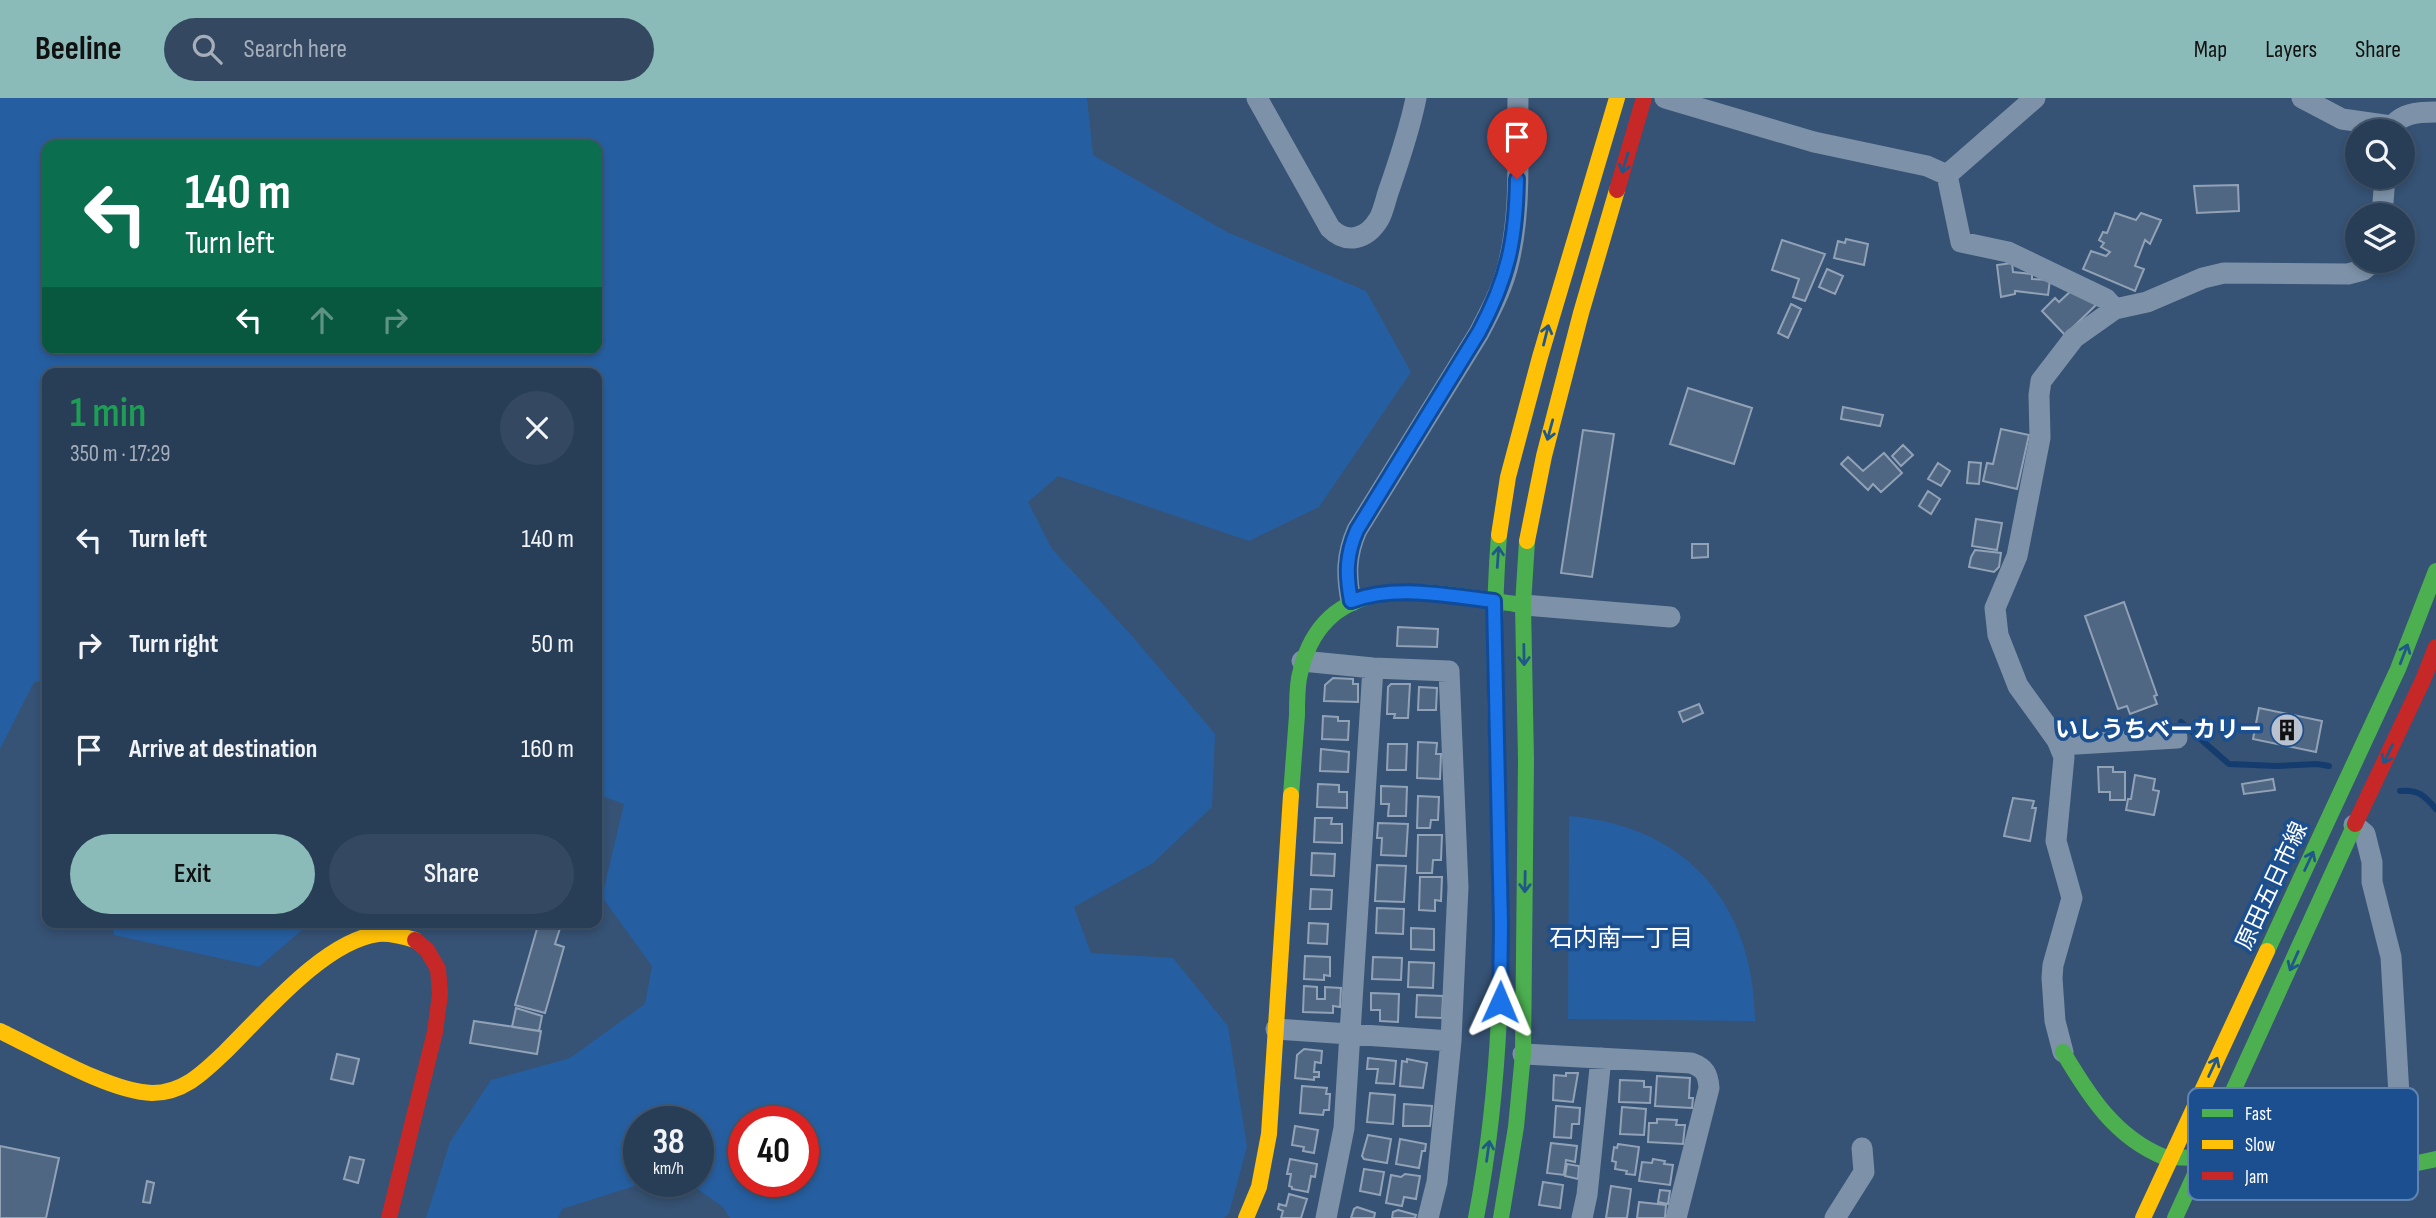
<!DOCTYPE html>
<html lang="en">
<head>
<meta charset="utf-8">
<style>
	body { margin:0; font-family:"Sofia Sans Condensed","Noto Sans JP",sans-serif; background:#344961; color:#f1f3f6; height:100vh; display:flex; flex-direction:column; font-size:26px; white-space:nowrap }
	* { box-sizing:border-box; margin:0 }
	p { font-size:23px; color:#a5aeba }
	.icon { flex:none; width:38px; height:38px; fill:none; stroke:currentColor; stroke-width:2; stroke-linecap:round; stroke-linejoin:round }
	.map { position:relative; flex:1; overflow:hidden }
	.details { position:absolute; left:42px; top:270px; width:560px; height:560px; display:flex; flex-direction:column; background:#283e57; border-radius:14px; box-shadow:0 4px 10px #0003,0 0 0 2px #44576d }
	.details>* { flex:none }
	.hud { position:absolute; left:42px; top:42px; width:560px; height:214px; border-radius:14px; box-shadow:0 4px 10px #0003,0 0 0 2px #44576d; background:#0b6e4f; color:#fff; overflow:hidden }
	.fabs { position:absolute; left:2345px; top:21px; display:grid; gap:14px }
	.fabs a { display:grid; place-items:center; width:70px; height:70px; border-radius:50%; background:#283e57; box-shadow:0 4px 10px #0003,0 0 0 2px #44576d; font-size:35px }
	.speed { position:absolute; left:623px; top:1008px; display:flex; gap:14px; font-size:35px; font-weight:700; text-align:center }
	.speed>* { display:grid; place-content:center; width:91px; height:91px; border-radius:50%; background:#283e57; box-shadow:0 4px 10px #0003,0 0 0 2px #44576d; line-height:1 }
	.speed small { font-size:18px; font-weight:400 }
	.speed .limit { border:10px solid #d22; background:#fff; color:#111 }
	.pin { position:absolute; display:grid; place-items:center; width:60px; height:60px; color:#fff; margin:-72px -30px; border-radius:50% 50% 50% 0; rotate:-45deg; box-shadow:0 0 7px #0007 }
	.pin .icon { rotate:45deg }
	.me { position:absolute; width:77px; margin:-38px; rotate:1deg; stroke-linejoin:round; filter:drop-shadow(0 0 5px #0008) }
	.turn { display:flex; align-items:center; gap:24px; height:147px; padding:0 28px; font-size:32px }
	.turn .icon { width:91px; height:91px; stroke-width:2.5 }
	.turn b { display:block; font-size:49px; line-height:60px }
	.lanes { display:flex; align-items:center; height:66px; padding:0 28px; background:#0003; justify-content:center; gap:35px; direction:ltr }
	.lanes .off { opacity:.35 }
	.round { display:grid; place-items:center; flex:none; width:74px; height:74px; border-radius:37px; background:#344961 }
	.headline { display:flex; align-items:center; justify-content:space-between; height:119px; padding:0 28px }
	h1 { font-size:42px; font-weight:600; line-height:52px; color:#1e9e55 }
	.primary-button { display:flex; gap:14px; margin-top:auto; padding:14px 28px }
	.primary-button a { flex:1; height:80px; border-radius:42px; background:#8bbbb9; color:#111; font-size:28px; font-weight:600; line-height:80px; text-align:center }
	.primary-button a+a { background:#344961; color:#f1f3f6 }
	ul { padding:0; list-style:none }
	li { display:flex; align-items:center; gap:21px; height:105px; padding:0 28px }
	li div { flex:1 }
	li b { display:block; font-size:26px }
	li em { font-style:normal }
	header { display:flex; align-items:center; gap:42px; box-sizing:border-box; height:98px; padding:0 35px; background:#8bbbb9; color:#111 }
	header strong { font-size:33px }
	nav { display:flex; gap:38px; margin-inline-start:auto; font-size:24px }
	.search { width:490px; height:63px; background:#344961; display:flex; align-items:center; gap:18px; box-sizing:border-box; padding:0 24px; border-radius:38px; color:#a5aeba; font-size:26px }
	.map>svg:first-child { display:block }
	.green { fill:#265fa1; fill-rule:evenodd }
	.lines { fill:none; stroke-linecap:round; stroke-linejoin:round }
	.stream { stroke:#153c6e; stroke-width:6 }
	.building { fill:#506783; stroke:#92a2b6; stroke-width:2 }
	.street { stroke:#7d92a8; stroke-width:21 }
	.fast { stroke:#4caf50; stroke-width:16 }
	.slow { stroke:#ffc107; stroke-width:16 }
	.jam { stroke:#c62828; stroke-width:16 }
	.oneway { stroke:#205989 }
	.route-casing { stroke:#114b97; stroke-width:18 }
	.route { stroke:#1a73e8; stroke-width:12 }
	.labels { text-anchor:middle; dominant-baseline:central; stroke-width:7; stroke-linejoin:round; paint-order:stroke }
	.poi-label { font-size:23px; font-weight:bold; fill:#fff; stroke:#1b4f8f; text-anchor:end }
	.street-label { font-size:23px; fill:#fff; stroke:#1b4f8f }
	.neighbourhood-label { font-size:24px; fill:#fff; stroke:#1b4f8f }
	.key { fill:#1b4f8f; stroke:#5f84b1; stroke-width:2 }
	.key-label { font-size:19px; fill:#fff }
</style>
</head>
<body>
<header>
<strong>Beeline</strong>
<div class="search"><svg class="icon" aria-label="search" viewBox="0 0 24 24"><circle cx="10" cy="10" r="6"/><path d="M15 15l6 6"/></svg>Search here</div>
<nav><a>Map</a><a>Layers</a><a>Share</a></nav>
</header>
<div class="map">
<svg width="2436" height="1120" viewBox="0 0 2436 1120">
	<rect width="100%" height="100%" fill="#365274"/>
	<path class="green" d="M0,0H1087L1093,57L1227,134L1366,193L1411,274L1319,409L1249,443L1058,378L1028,404L1052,451L1133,539L1215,636L1212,709L1153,765L1074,809L1091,855L1173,860L1228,928L1247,1049L1229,1115L1224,1120H730L723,1109L686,1083H698V1024H639V1083H650L562,1111L558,1120H426L450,1044L491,982L570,960L645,906L652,868L602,799L624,706L597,696V275H47V583L34,584L0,651ZM47,47H597V250H47ZM744,1024H803V1083H744Z
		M1569,718C1687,728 1754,806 1755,923L1568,921Z
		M113,824H311L259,869L114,837Z"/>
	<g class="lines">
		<path class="stream" d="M2181,624L2229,666L2277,668L2317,666L2329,668
			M2400,693C2418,691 2425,698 2436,711"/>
	</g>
	<path class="building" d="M2238,87L2239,113L2197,115L2194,88Z
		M2115,115L2136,122L2141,115L2161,122L2150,146L2145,142L2135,168L2144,171L2135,193L2083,171L2091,153L2106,158L2110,154L2101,149L2104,145L2099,142L2103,134L2107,135Z
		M1846,141L1868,146L1864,167L1834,160L1838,143L1845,145Z
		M1782,142L1825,156L1805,203L1793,199L1799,181L1772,172Z
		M2012,165L2013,174L2032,176V181L2050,182L2048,197L2015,193V196L2001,199L1997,167Z
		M1827,171L1843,178L1835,196L1819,189Z
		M2073,191L2099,204L2065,237L2042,213L2055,200L2059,204Z
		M1791,206L1801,211L1788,240L1778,235Z
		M1688,290L1752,310L1734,366L1670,346Z
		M1843,309L1883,317L1880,328L1841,321Z
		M2001,331L2029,337L2017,391L1983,383L1987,365L1993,366Z
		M1583,332L1614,336L1592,479L1561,475Z
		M1903,347L1913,357L1901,368L1892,358Z
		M1884,355L1902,375L1881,394L1873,386L1868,392L1841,366L1848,359L1863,373Z
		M1969,364L1981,365L1979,386L1967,385Z
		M1938,365L1950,373L1941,388L1928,381Z
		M1928,393L1940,401L1931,416L1919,408Z
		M1976,421L2002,425L1997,452L1972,448Z
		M1692,446H1708V459L1692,460Z
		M1975,452L2001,455L1999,469L1994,474L1969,469L1971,459Z
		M2124,504L2157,597L2154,598L2157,606L2130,616L2127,608L2118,611L2085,518Z
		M1398,529L1438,531L1437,549L1397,548Z
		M1333,580L1353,581V586H1358V604L1324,603L1325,587Z
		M1391,586H1410L1408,620H1394L1395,616H1387L1388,589Z
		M1419,589L1437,590L1436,612H1418Z
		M1699,606L1703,615L1683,624L1679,614Z
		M2259,610L2322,623L2316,654L2253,641Z
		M1323,618L1338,619V623H1349L1348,642L1322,641Z
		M1418,644L1437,645L1436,656H1441L1440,681L1417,680Z
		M1388,646H1407L1406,672H1387Z
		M1321,651L1349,654L1348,674L1320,673Z
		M2098,669H2113V674H2125V702H2110V694H2099Z
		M2135,677L2155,681L2153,692L2159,693L2154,717L2126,712L2128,701H2131Z
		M2273,681L2275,692L2244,696L2242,686Z
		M1318,686L1339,687V694H1347V710L1317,709Z
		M1381,688L1407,689L1406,718H1388L1389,706H1381Z
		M1418,698L1439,699L1438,722H1431L1430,730H1417Z
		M2013,700L2034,703L2032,710H2036L2030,743L2004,738Z
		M1315,720H1332L1331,726H1342V745L1314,744Z
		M1378,725L1408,726L1406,758L1381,757L1382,740H1377Z
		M1418,737H1442L1441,762H1433L1432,775H1417Z
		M1312,755L1335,756L1334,778L1311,777Z
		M1377,767L1406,768L1404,804L1375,803Z
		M1420,779H1442L1441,803L1435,802V813L1419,812Z
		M1311,791L1332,792L1331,811H1310Z
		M1377,810L1404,811L1403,836L1376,835Z
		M539,824H562L555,846L564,849L545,915L515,907Z
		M1309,825L1328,826L1327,846L1308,845Z
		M1411,830L1434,831V852L1411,851Z
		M1305,858L1330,859V878L1324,877V882L1304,881Z
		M1373,859L1402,860L1401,882L1372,881Z
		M1409,864L1434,865L1433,890L1408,889Z
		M1304,888L1317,889V901H1325V889L1341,890L1340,909L1333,908V915L1303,914Z
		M1371,895L1399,896L1398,924L1380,923V912H1371Z
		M1417,897L1443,898L1442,920L1416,919Z
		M516,910L542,918L539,933L512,929Z
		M474,923L541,933L537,956L470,945Z
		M1304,951L1322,953L1321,965L1315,964L1314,974H1319V979H1314V982L1295,980L1297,957Z
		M337,956L359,961L353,986L331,981Z
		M1368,960L1396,963L1394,986L1376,985L1378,971H1367Z
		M1407,961L1427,965L1423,990L1400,988L1402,963L1407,964Z
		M1566,975H1578L1573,1004L1553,1002L1554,977L1566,978Z
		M1657,978L1690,980L1689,1000H1693L1692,1010L1655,1008Z
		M1620,982L1644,983V989H1651L1650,1005L1619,1004Z
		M1302,988L1327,990L1326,996H1330L1329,1012H1324L1323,1017L1300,1015Z
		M1370,995L1395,997L1393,1026L1367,1024Z
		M1404,1006L1432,1008L1430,1028H1403Z
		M1556,1008L1580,1010L1579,1026H1572L1571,1040L1554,1039Z
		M1622,1009L1646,1011L1644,1037L1620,1036Z
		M1657,1021L1677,1022L1676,1027H1685L1683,1046L1648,1044L1649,1025H1657Z
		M1295,1028L1318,1032L1314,1055L1303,1053L1304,1049L1292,1047Z
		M1368,1037L1391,1041L1387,1065L1364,1061L1362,1058Z
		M1400,1041L1426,1046L1425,1053H1422L1419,1070L1396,1066Z
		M1551,1045L1577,1048L1575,1064L1566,1062L1564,1077L1547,1075Z
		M1618,1046L1639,1049L1635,1077L1626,1076L1627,1073L1615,1071L1616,1064L1612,1063L1614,1049L1617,1050Z
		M0,1048L59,1060L46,1120H0Z
		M350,1059L364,1062L358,1085L344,1081Z
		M1290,1061L1317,1066L1315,1079L1311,1078L1308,1094L1292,1091V1089L1289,1088L1291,1076H1287Z
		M1653,1061L1665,1063L1664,1066L1673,1067L1670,1087L1639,1083L1642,1064L1652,1065Z
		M1567,1066L1579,1068L1578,1081L1565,1078Z
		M1364,1071L1384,1074L1380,1097L1360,1093Z
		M1405,1076L1420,1078L1416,1101L1404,1099L1402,1108L1386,1105L1391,1077L1401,1079Z
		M147,1083L154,1085L150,1105L143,1104Z
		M1543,1084L1563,1087L1560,1110L1539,1107Z
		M1611,1088L1631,1091L1627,1120H1606Z
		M1660,1092L1670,1093L1668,1106L1658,1104Z
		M1289,1096L1307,1101L1301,1120H1281L1283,1113L1278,1111L1279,1106L1286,1108Z
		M1639,1104L1666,1107L1665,1120H1637Z
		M1357,1109L1375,1115L1374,1120H1351L1354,1111Z
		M1398,1112L1416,1117L1415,1120H1392L1393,1114Z"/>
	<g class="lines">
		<path class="street" d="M1257,0L1330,130C1347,147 1367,141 1379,121C1384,112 1386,99 1390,89C1400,60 1410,30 1416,0
			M1665,0L1814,44L1927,68L1947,77L1961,144L2008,154L2106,201L2115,211L2147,204L2203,180L2224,175L2348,176L2363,172L2374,163
			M2302,0L2342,21L2391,28
			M2390,33C2398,15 2418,14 2436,14
			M1947,77L2035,0
			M2382,117L2385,79
			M1351,503C1346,477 1346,457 1357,432L1479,235C1490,214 1501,193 1507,171C1522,116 1517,56 1518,0
			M1523,507L1670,519
			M1302,563L1373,570L1449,573L1458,789L1451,943L1437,1084L1428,1120
			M2060,647L2177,640
			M2354,727L2365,736L2372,764V784L2391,859L2403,1066
			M1276,931L1451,943
			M2063,954L2055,923L2052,880L2053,867L2072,800L2056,743L2064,659L2057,642L2018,588L1998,537L1995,510L2017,458L2040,340L2039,297L2041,283L2074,240L2115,211
			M1523,956L1691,965C1705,970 1708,976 1709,990L1676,1120
			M1326,1120L1344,1030L1373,570
			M1582,1120L1587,1097L1601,960
			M1835,1120L1864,1074L1862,1050"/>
		<path class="fast" d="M1291,697C1293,671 1295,644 1297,617C1297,605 1297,592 1299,580C1322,467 1430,493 1515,506
			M2267,853L2398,571L2436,473
			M2063,954C2089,998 2115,1039 2164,1059L2413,1066L2436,1061
			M1476,1120C1496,1016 1502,914 1501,808C1500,685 1489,560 1499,437
			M1501,1120L1516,1029L1523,956L1526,662L1523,507L1527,443
			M2175,1120L2355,726"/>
		<path class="slow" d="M1499,437L1508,379L1540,259L1617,0
			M1527,443L1544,358L1581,215L1617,92
			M0,933C40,952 110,994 152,995C183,995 203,975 224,955C263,917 324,843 378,836C389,835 405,839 415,842
			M1246,1120L1259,1089L1269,1036L1291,697
			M2143,1120L2267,853"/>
		<path class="jam" d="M1617,92L1644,0
			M2355,726L2423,582L2436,549
			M389,1120L435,934L440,896L438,871L427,852L415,842"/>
	</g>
	<defs><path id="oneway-shaft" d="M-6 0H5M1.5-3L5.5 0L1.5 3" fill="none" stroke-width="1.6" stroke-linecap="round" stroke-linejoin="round" transform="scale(1.75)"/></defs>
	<g class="oneway">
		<use href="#oneway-shaft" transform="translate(1625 65) rotate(106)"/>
		<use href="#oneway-shaft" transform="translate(1546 237) rotate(-76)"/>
		<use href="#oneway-shaft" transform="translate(1550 332) rotate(105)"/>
		<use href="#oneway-shaft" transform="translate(1498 459) rotate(-86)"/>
		<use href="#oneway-shaft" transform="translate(2404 556) rotate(-69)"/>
		<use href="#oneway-shaft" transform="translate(1524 557) rotate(89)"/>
		<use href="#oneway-shaft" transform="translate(2388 656) rotate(116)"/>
		<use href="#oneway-shaft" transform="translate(2309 763) rotate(-65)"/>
		<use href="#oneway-shaft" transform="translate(1525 784) rotate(91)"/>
		<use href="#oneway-shaft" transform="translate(2294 863) rotate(114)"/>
		<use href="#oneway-shaft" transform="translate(2213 969) rotate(-65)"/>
		<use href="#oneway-shaft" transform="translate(1488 1053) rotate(-82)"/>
	</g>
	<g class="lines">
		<defs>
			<path id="route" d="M1500,904L1501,827L1494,503C1448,498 1397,486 1351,503C1346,476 1346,457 1357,432L1479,234C1508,180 1516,142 1517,81"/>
		</defs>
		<use href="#route" class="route-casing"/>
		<use href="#route" class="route"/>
	</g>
	<defs>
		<symbol id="building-disc" viewBox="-11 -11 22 22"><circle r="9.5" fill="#b9c2ce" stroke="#1b4f8f"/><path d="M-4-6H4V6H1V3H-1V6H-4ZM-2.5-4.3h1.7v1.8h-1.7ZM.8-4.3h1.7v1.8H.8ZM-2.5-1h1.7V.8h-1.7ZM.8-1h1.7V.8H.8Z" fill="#111"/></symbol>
	</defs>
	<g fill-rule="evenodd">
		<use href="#building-disc" x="2268" y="613" width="38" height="38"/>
	</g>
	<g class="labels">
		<g class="poi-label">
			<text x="2262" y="632">いしうちベーカリー</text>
		</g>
		<g class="street-label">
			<text transform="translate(2272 788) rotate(-65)">原田五日市線</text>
		</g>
		<g class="neighbourhood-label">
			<text x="1621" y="840">石内南一丁目</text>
		</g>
	</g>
	<rect x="2188" y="990" width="230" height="112" rx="10" class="key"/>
	<rect x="2202" y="1011" width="31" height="8" fill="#4caf50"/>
	<rect x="2202" y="1042" width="31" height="9" fill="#ffc107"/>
	<rect x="2202" y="1074" width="31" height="8" fill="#c62828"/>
	<g class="key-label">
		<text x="2245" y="1022">Fast</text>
		<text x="2245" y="1053">Slow</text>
		<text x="2245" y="1085">Jam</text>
	</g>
</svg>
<div class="fabs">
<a><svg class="icon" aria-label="search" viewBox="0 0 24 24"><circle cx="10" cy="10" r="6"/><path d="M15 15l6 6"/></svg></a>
<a><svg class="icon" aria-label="layers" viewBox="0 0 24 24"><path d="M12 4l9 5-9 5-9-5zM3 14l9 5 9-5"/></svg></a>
</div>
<div class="speed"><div>38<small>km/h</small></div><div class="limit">40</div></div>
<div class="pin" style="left:1517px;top:81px;background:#d93025"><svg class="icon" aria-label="arrive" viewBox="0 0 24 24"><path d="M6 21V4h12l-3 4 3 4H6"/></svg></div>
<svg class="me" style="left:1500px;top:904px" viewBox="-20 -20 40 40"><path d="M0-17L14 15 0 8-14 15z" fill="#1a73e8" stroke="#fff" stroke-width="4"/></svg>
<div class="hud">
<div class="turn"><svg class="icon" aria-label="left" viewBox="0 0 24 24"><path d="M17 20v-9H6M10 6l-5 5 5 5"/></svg><div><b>140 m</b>Turn left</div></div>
<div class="lanes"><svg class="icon" aria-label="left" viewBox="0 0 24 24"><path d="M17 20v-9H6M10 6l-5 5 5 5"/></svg><svg class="icon off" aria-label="ahead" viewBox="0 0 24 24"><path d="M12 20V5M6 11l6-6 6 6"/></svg><svg class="icon off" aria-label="right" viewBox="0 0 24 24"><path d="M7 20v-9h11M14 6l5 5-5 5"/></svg></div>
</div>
<section class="details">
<div class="headline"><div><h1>1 min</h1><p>350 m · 17:29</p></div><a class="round"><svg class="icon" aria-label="close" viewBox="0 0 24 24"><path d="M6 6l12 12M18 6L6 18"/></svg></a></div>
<ul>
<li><svg class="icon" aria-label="left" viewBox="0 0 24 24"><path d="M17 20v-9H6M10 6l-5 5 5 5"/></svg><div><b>Turn left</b></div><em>140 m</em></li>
<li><svg class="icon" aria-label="right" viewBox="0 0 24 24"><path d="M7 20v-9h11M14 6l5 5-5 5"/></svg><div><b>Turn right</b></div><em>50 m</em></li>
<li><svg class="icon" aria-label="arrive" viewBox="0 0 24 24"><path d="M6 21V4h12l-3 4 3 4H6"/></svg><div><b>Arrive at destination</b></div><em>160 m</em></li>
</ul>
<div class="primary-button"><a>Exit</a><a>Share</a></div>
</section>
</div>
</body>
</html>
